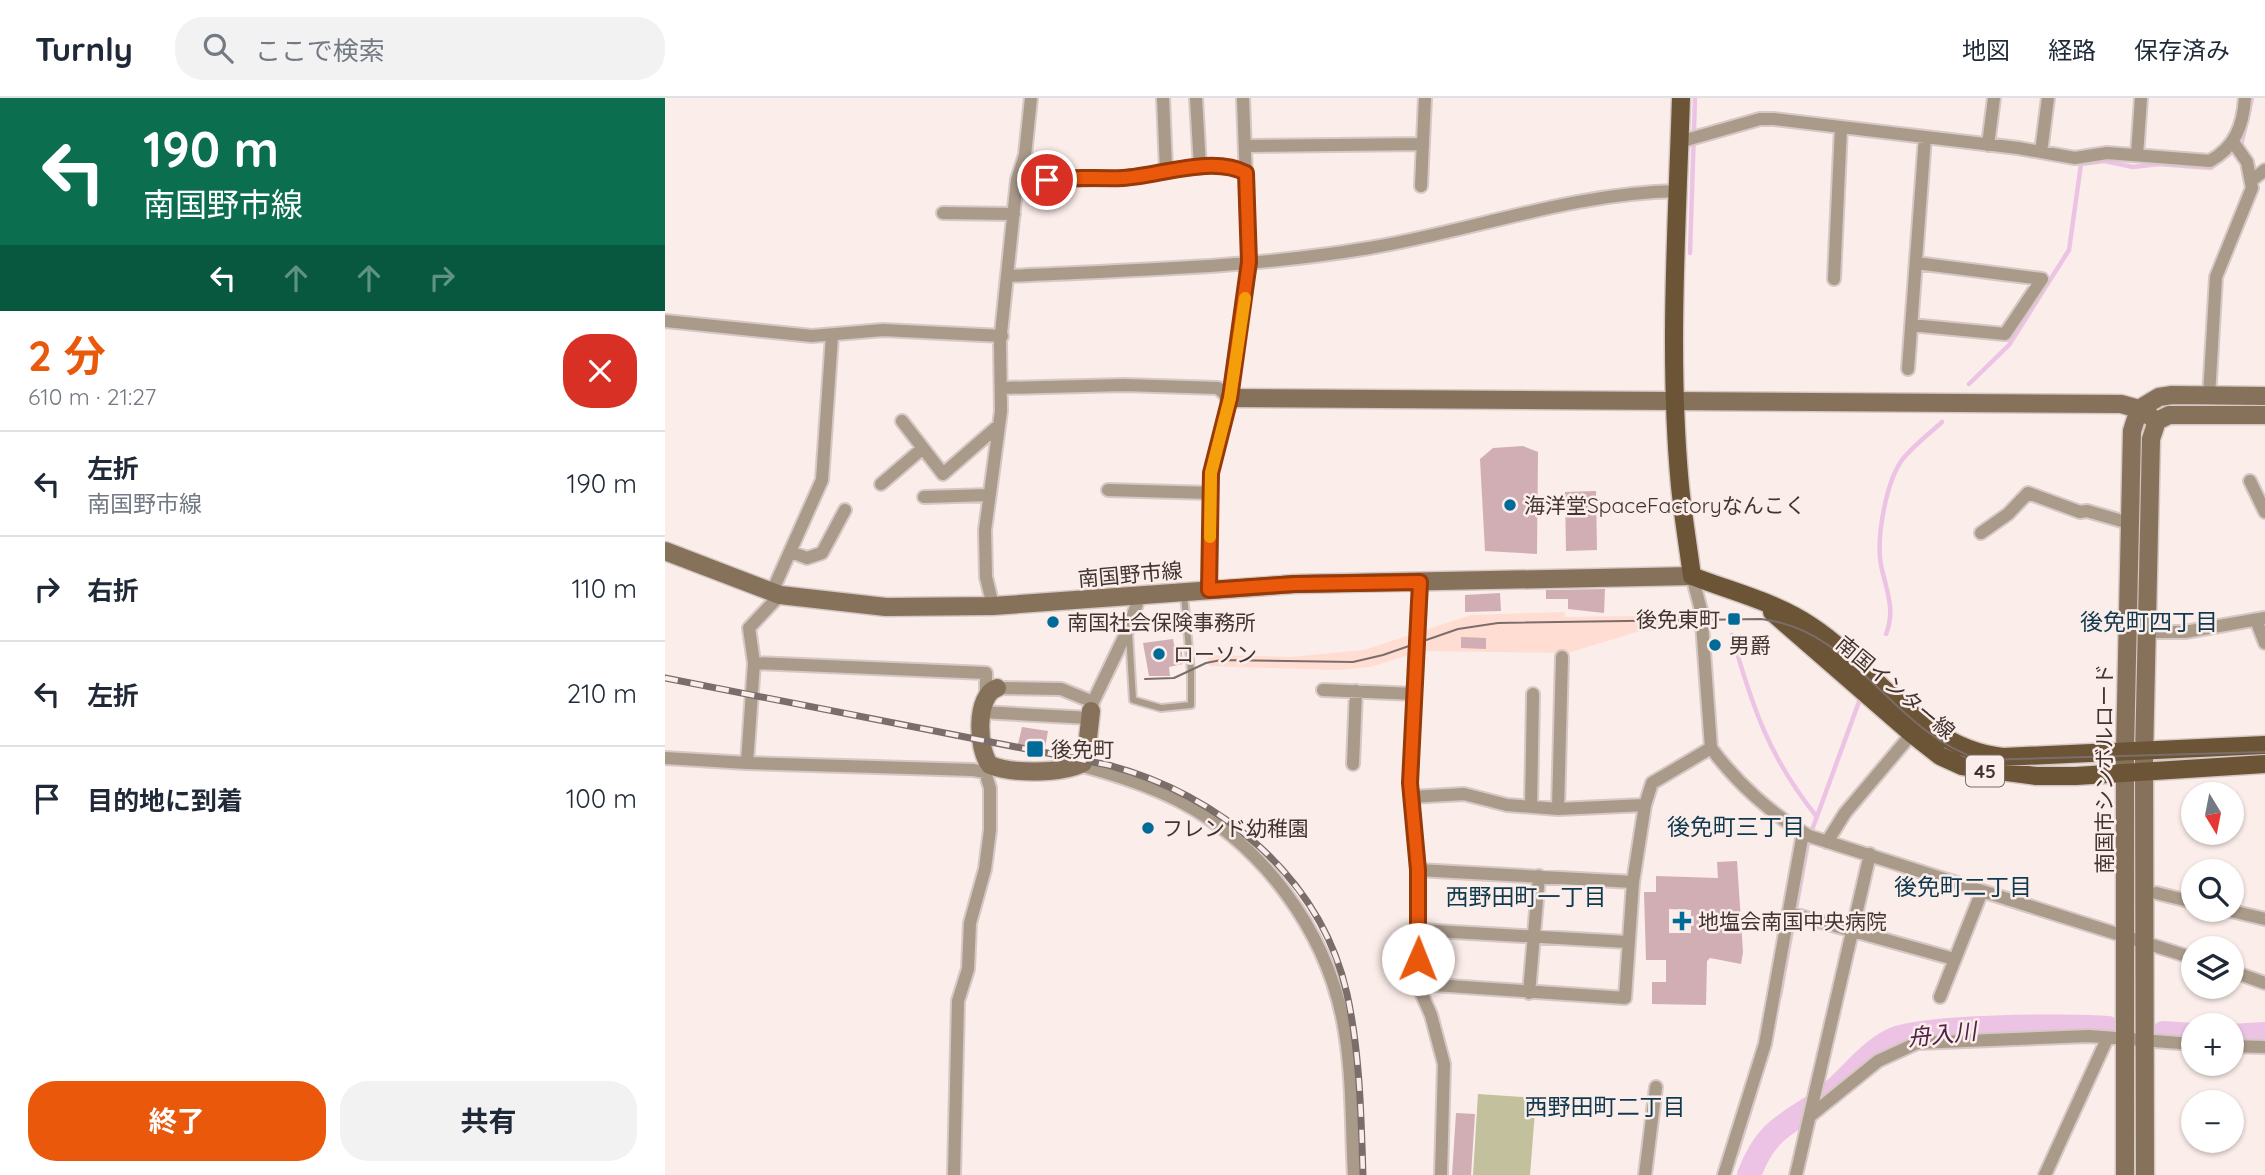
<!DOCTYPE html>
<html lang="ja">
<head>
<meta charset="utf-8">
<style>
	body { margin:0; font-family:Quicksand,"Noto Sans JP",sans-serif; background:#f2f2f3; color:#1f2937; height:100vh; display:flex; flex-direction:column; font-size:26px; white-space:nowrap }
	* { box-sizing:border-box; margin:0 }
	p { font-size:23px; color:#747a83 }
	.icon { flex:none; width:38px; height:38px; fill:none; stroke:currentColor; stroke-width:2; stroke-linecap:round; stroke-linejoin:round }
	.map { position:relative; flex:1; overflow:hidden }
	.sheet { display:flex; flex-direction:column; background:#fff; width:665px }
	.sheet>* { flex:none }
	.hud { background:#0b6e4f; color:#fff; overflow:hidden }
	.needle { width:46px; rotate:170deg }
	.fabs { position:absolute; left:1516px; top:684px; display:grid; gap:14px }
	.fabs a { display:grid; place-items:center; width:63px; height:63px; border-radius:50%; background:#fff; box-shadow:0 2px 5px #0004; font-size:35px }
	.pin { position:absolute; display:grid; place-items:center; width:60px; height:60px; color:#fff; margin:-30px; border:4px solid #fff; border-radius:50%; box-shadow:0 2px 7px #0007 }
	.me { position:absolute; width:77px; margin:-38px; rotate:1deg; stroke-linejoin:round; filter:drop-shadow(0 0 5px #0008) }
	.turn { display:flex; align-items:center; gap:24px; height:147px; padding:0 28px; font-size:32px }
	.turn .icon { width:91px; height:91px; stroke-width:2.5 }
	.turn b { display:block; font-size:49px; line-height:60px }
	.lanes { display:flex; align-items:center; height:66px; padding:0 28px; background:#0003; justify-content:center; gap:35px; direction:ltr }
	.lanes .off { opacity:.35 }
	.round { display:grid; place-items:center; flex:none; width:74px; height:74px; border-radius:28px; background:#f2f2f3 }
	.summary { display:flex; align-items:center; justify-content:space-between; height:119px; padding:0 28px }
	h1 { font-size:42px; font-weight:700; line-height:52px; color:#ea580c }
	.primary-button { display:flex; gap:14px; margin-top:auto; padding:14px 28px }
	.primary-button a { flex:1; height:80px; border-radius:28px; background:#ea580c; color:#fff; font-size:28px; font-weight:700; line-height:80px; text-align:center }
	.primary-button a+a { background:#f2f2f3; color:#1f2937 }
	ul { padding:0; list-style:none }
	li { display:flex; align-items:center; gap:21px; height:105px; padding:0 28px; border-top:2px solid #e0e1e3 }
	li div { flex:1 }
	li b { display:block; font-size:26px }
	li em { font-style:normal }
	header { display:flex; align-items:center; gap:42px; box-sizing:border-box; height:98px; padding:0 35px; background:#fff; border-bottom:2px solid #e0e1e3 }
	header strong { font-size:33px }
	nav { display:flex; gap:38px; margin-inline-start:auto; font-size:24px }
	.search { width:490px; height:63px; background:#f2f2f3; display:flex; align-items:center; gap:18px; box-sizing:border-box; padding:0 24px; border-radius:28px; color:#747a83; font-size:26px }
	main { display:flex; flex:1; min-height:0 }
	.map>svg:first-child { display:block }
	.built { fill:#ffddd3 }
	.green { fill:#c3c09e }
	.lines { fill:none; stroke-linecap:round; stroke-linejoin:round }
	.stream { stroke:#ecc3e4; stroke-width:4.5 }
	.river { stroke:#ecc3e4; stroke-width:24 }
	.building { fill:#d0aeb4; fill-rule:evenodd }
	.lane-casing { stroke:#d6c8c4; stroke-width:10 }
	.street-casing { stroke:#d6c8c4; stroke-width:16 }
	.secondary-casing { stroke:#d6c8c4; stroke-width:21 }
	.primary-casing { stroke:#d6c8c4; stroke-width:21 }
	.lane { stroke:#a99a8a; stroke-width:6 }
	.street { stroke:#a99a8a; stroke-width:12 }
	.secondary { stroke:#86715a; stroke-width:18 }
	.primary { stroke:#6c5437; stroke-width:18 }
	.tram { stroke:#7b6e6a; stroke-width:2 }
	.rail-casing { stroke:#7b6e6a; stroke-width:7 }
	.rail { stroke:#fbede9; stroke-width:4.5; stroke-dasharray:13; stroke-linecap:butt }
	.route-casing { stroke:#983908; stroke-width:18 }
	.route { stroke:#ea580c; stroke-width:12 }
	.slow { stroke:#f59e0b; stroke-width:12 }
	.poi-dot { fill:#006b98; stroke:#fbede9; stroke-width:2.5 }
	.labels { text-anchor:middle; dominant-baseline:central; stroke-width:5; stroke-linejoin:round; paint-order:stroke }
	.shield { fill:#fbede9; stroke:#7a6c68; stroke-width:2 }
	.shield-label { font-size:19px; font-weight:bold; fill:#423531 }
	.poi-label { font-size:21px; fill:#423531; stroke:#fbede9; text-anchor:start }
	.street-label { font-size:21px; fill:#423531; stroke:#fbede9 }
	.neighbourhood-label { font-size:23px; fill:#0f394f; stroke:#fbede9 }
	.water-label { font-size:23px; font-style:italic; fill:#502049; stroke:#fbede9 }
</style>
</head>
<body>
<header>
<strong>Turnly</strong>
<div class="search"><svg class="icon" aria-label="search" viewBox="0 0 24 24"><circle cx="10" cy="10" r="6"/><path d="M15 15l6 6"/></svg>ここで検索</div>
<nav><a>地図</a><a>経路</a><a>保存済み</a></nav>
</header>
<main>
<section class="sheet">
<div class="hud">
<div class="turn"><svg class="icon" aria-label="left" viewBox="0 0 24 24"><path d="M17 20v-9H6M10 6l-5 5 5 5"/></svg><div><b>190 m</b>南国野市線</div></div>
<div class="lanes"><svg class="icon" aria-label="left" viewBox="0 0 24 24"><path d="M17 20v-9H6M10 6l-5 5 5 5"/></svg><svg class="icon off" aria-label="ahead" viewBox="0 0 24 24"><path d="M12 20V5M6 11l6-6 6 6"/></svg><svg class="icon off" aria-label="ahead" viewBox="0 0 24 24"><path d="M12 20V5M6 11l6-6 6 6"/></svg><svg class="icon off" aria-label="right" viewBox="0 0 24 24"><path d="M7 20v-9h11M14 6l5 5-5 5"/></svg></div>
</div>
<div class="summary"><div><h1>2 分</h1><p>610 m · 21:27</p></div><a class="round" style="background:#d93025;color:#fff"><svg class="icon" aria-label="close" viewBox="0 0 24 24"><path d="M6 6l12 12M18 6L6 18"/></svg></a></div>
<ul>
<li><svg class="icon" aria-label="left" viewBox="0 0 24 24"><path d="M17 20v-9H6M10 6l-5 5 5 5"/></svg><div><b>左折</b><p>南国野市線</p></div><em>190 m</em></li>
<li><svg class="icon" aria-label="right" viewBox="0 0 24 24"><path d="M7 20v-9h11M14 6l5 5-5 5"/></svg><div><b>右折</b></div><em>110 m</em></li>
<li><svg class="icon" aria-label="left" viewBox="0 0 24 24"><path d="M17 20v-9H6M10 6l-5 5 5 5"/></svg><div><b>左折</b></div><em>210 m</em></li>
<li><svg class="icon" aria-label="arrive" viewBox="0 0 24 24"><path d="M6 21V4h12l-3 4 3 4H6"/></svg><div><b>目的地に到着</b></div><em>100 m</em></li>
</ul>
<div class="primary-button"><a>終了</a><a>共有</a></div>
</section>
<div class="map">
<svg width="1600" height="1077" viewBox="0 0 1600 1077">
	<rect width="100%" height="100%" fill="#fbede9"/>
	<path class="built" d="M900,514V519L1031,517V529L971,534L903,555L757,553L705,569L674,572L544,568L543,560L549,557L625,559L699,552L806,517Z"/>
	<path class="green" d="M813,996L871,1000L865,1077H808Z"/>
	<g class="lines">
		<path class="stream" d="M1577,44L1587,0
			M1025,155L1030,0
			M1304,286L1344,247L1404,152L1416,66L1439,63L1468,69L1494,66L1546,70L1569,53
			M1221,536C1231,511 1221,492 1216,467C1211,440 1221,384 1237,362C1248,348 1264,336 1277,324
			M1067,537C1087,609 1105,661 1152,719
			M1147,732L1195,601
			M1115,898L1143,745
			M1072,1056L1091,994"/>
		<path class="river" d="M1498,935L1528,937
			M1566,938L1600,936
			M1084,1077C1101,1032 1119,1028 1156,1003C1181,985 1198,958 1225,943C1253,927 1405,927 1443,930"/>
	</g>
	<path class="building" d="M858,348L873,354L872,456L820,453L815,361L828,350Z
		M931,393L932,452L901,453L900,394Z
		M940,491L939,515L903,511V501H881V492Z
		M835,495L836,513L800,514V497Z
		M796,539L821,540V551L796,550Z
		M508,541L509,547H516L518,566L504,569L505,578H484L478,545Z
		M357,629L383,633L380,650L353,646Z
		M1072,763L1078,854L1076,866L1045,860L1042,863L1041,907L987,906V884H1001V862H981L979,794H991V778L1053,780L1052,764ZM1004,811L1026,812V835H1004Z
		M791,1015L810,1016L806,1077H787Z"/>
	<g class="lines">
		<defs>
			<path id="lane" d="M464,535L468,602L496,610L526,607V573L519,497"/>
			<path id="street" d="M498,0L501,71
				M531,0L535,70
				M1014,44L1095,21H1109L1353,50L1410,60L1442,55L1545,63C1570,49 1578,28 1580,0
				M1323,47L1329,0
				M580,48L758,46
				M1376,54L1383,0
				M1472,57L1476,0
				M352,82C387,83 426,82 460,80C495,77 548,58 581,75
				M1587,82L1600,72
				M756,88L760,0
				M278,115L349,116
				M344,178C464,172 586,170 704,150C807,133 906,95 1012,93
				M1169,181L1176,29
				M0,223L147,238L218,232L337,238
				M1246,227L1340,236L1377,181L1251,165
				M1243,271L1260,39
				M337,290L459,287L553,290L564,300
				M1544,298L1551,179L1587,90L1582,64L1568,44
				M237,323L278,376L333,328
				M1585,383L1600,414
				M216,386L258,350
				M443,392L546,395
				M259,399L324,397
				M1316,435L1343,416L1363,395L1415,414L1422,413L1464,425
				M126,454L142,460L157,455L180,412
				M1027,478L1036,512L1046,650C1071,684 1107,717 1144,738L1528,860
				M756,484L745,685L753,772V861L769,887L960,900L968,784L980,707L987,685L1046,650
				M544,492L546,375L564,300L584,164L578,0
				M107,494L157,382L167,238
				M115,497L84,530L89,565L82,665L308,672L320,674L325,690V732L320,771L305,825L303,871L293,903L289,1077
				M328,508L321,479L320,432L336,313L335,245L352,82L360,57L366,0
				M1591,522L1600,545
				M1482,534H1520L1600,520
				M89,565L321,575V598
				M332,590L396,591L428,604L427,610
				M658,592L750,596
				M428,604L464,529L474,500
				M317,614L425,620
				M0,660L82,665
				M688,666L691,593
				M414,667C448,676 483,687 514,703C597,746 660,831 678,923C688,973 686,1026 689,1077
				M746,699L799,696L842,707L893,711L980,707
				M866,709L868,596
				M893,711L897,559
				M1162,744L1180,715L1250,632
				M753,772L968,784
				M1491,795L1528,804
				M1562,812L1600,821
				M1124,815L1289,861
				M754,832L962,844
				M753,861L744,867L766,917L779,966L776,1077
				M1566,873L1600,885
				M864,895L874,778
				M1275,899L1317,793
				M1566,948L1600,949
				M1145,1018L1213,963L1252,945L1424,938L1528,946
				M980,1077L991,989
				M1059,1077L1100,946L1138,735
				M1131,1077L1205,756
				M1380,1077L1442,941"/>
			<path id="secondary" d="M564,300L1456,306L1474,311L1492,323
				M0,453L115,497L221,509L328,508L630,486L1027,478
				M332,590C310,597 312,652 325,667C347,676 396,676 418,665L421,658L426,613
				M1460,1077V652L1467,333L1474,311L1494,299L1507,297L1600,298
				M1480,1077L1479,659L1486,341L1492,323L1504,317H1600"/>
			<path id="primary" d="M1016,0C1012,128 1003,260 1015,388C1018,418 1023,448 1027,478C1065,493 1111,504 1146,528C1210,570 1256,651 1338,659L1600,647
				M1107,514L1247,636L1275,658L1297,668L1371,678H1411L1600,666"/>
		</defs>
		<use href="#lane" class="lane-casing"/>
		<use href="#street" class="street-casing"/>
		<use href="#secondary" class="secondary-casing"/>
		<use href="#primary" class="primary-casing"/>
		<use href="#lane" class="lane"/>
		<use href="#street" class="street"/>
		<use href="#secondary" class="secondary"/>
		<use href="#primary" class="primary"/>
		<path class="tram" d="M480,581L509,580L541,565L556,562L688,564L718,557L793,531L833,525L1096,521C1192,532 1226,634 1316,662L1600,654"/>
		<defs>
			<path id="rail" d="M0,580L443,667C554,696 656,779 682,896C695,955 696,1017 698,1077"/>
		</defs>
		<use href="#rail" class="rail-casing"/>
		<use href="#rail" class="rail"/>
	</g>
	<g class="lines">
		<defs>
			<path id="route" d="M382,82C407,78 432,81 458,80C494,78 547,57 581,75L584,164L565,300L546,375L544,492L629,486L755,484L745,685L753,772V861"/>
		</defs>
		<use href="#route" class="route-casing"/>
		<use href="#route" class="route"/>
		<path class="slow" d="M545,439L546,375L565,300L580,200"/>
	</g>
	<g class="poi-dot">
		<circle cx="845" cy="407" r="7"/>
		<rect x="1062" y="514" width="14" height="14" rx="3.5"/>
		<circle cx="388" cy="524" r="7"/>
		<circle cx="1050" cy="547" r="7"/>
		<circle cx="494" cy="556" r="7"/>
		<rect x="361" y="642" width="18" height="18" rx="3.5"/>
		<circle cx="483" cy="730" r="7"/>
		<path d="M1013.5 812.5h7v7h7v7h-7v7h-7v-7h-7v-7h7z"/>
	</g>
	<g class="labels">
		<rect class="shield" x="1301" y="657.5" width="38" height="31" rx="5"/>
		<g class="shield-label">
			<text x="1320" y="673">45</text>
		</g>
		<g class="poi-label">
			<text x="859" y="407">海洋堂SpaceFactoryなんこく</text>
			<text x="1055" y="521" text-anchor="end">後免東町</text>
			<text x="402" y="524">南国社会保険事務所</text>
			<text x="1064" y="547">男爵</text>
			<text x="508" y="556">ローソン</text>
			<text x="386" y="651">後免町</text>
			<text x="497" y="730">フレンド幼稚園</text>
			<text x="1033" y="823">地塩会南国中央病院</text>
		</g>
		<g class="street-label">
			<text transform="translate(465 476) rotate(-5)">南国野市線</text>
			<text transform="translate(1231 589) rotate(40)">南国インター線</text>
			<text transform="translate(1439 671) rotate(-90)">南国市シンボルロード</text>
		</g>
		<g class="neighbourhood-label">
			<text x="1484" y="523">後免町四丁目</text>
			<text x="1071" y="728">後免町三丁目</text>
			<text x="1298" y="788">後免町二丁目</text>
			<text x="861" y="798">西野田町一丁目</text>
			<text x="940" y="1008">西野田町二丁目</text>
		</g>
		<g class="water-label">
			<text transform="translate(1277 936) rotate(-6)">舟入川</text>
		</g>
	</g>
</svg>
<div class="fabs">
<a><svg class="needle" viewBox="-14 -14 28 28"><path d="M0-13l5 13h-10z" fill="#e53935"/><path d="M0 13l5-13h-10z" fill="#747a83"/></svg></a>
<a><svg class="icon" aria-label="search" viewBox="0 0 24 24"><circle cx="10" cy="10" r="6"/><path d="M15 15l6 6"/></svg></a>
<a><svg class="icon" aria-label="layers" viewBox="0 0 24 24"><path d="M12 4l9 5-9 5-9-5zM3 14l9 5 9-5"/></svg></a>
<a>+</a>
<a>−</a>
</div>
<div class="pin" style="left:382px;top:82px;background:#d93025"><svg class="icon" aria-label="arrive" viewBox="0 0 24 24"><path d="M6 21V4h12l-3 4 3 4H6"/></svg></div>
<svg class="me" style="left:753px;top:861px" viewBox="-20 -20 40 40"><circle r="19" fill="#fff"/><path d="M0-13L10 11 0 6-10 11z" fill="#ea580c"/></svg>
</div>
</main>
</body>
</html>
